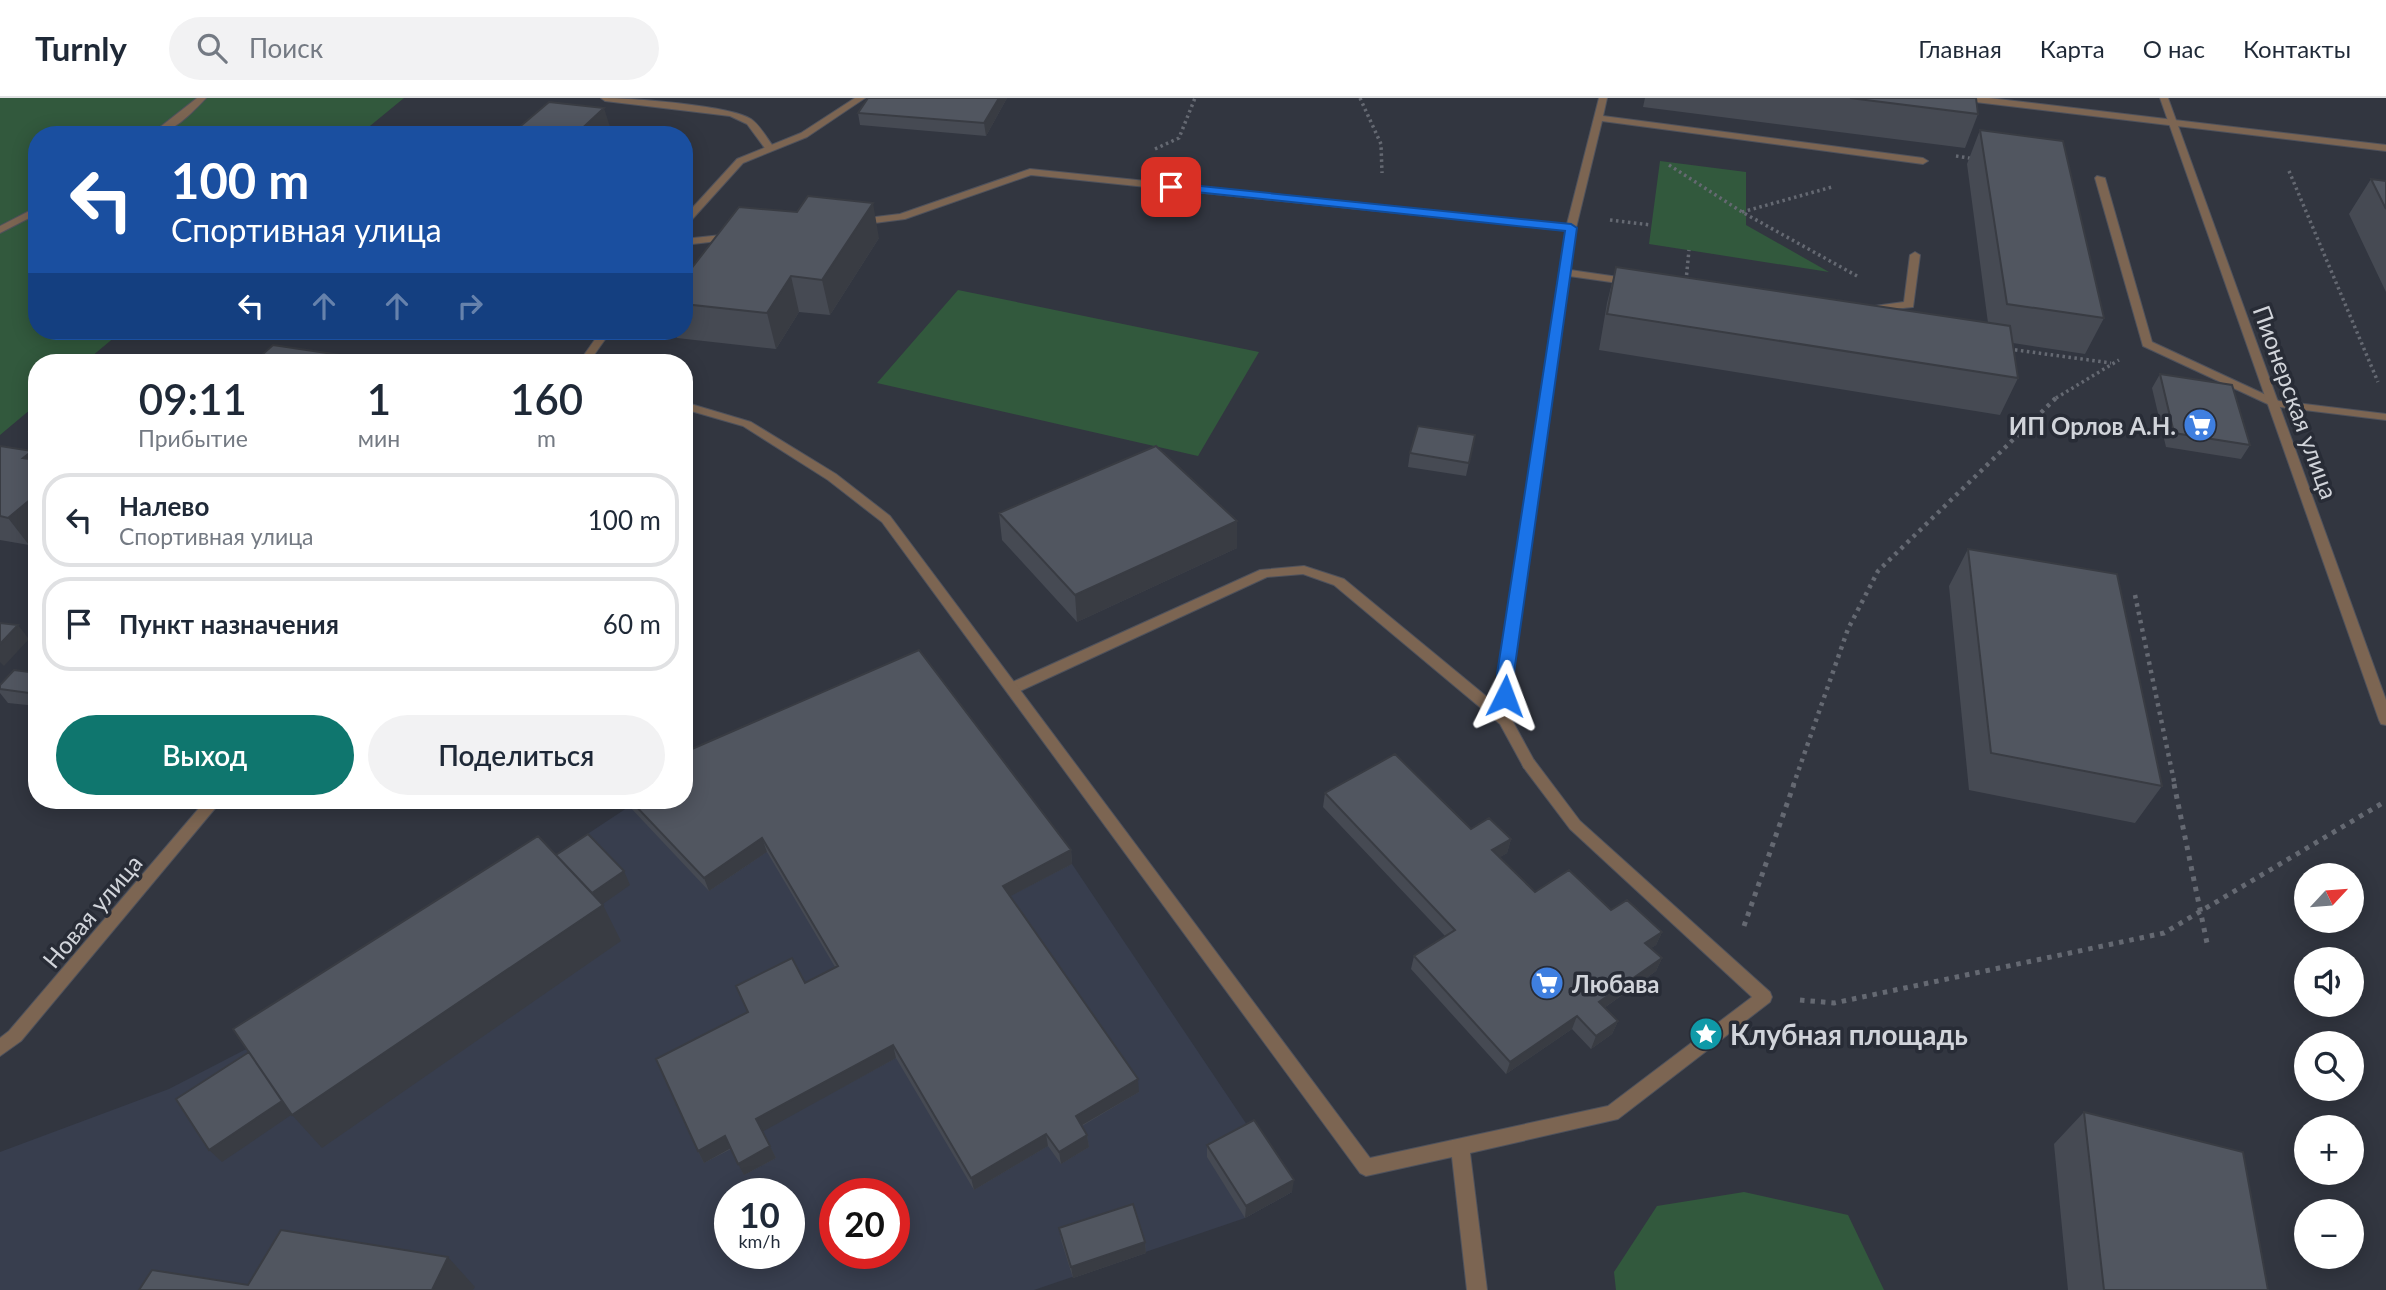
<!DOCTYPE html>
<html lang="ru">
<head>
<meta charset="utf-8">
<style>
	body { margin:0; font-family:Lato,sans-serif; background:#f2f2f3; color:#1f2937; height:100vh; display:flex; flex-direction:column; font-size:26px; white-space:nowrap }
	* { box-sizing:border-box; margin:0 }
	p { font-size:23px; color:#747a83 }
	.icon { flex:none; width:38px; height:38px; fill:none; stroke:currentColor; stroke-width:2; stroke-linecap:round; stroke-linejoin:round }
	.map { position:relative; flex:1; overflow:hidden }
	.sheet { position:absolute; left:28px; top:256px; width:665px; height:455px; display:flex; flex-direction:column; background:#fff; border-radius:28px; box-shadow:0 4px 18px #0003 }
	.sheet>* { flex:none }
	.banner { position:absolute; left:28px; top:28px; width:665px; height:214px; border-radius:28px; box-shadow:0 4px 18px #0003; background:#1a4fa0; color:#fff; overflow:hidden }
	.needle { width:46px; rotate:64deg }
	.tools { position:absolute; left:2294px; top:765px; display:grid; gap:14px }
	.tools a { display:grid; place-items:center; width:70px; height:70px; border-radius:50%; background:#fff; box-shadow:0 4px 18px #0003; font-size:35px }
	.speed { position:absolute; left:714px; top:1080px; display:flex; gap:14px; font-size:35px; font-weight:700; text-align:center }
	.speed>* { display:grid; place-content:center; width:91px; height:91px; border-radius:50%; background:#fff; box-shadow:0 4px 18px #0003; line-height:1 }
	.speed small { font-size:18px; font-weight:400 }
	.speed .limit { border:10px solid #d22; background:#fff; color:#111 }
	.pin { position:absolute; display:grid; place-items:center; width:60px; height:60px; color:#fff; margin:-30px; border-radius:14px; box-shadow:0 4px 10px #0006 }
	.me { position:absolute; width:77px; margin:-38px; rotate:3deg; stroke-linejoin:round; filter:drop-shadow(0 0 5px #0008) }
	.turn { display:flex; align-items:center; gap:24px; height:147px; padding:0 28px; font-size:32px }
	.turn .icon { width:91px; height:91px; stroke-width:2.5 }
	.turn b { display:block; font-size:49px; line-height:60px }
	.lanes { display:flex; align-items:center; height:66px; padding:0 28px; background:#0003; justify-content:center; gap:35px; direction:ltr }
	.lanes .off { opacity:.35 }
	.eta { display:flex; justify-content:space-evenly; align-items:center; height:119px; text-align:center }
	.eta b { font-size:42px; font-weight:600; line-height:49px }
	.button { display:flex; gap:14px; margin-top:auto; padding:14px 28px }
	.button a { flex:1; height:80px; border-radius:42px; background:#0f766e; color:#fff; font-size:28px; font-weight:600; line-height:80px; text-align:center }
	.button a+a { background:#f2f2f3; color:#1f2937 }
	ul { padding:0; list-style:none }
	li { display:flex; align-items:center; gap:21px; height:94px; margin:0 14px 10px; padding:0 14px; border:4px solid #e0e1e3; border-radius:28px }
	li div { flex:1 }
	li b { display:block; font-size:26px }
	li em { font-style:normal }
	header { display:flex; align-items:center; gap:42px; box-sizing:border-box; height:98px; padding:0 35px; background:#fff; border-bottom:2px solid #e0e1e3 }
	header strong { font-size:33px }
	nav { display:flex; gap:38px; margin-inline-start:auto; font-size:24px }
	.search { width:490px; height:63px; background:#f2f2f3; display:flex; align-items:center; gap:18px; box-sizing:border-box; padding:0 24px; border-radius:38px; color:#747a83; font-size:26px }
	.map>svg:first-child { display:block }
	.built { fill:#383e4e; fill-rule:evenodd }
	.green { fill:#32593d }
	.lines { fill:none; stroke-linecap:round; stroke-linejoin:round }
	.service-casing { stroke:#4f525c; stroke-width:2 }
	.minor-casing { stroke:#4f525c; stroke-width:2 }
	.path-far2 { stroke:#656972; stroke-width:3.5; stroke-dasharray:2.5 3.5; stroke-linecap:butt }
	.path-far1 { stroke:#656972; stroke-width:4.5; stroke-dasharray:3.5 5; stroke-linecap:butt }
	.path { stroke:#656972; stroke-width:5; stroke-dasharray:4.5 6; stroke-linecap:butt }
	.service { fill:#7c6552; fill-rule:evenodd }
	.minor { fill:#7c6552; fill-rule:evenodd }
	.wall { fill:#464a53 }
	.shaded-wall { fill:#393c43 }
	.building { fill:#515660; stroke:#393c43; stroke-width:2 }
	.route { fill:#1a73e8; stroke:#114b97; stroke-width:2 }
	.labels { text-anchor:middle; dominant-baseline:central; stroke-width:7; stroke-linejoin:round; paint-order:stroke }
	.street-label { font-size:24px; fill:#d1d4da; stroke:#282c36 }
	.poi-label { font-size:24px; font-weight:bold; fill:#d1d4da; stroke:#282c36; text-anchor:end }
	.near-poi-label { font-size:28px; font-weight:bold; fill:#d1d4da; stroke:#282c36; text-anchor:start }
</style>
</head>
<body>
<header>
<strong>Turnly</strong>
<div class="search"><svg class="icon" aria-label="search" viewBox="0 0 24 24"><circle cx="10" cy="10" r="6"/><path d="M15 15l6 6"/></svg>Поиск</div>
<nav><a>Главная</a><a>Карта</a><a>О нас</a><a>Контакты</a></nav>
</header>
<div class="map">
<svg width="2386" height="1192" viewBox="0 0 2386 1192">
	<rect width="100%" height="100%" fill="#323640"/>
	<path class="built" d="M922,566L1072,766L1292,1094L1245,1120L1034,1192H0V1054L169,991L318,914L639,702H684ZM730,1096H789V1155H730ZM835,1096H894V1155H835Z"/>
	<path class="green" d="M0,0H404L359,37H37V233H122L85,264H37V306L0,337Z
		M1660,63L1746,74V127L1829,174L1649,146Z
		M958,192L1259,254L1198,358L877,285Z
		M1744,1094L1848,1117L1884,1192H1616L1614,1174L1657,1108Z"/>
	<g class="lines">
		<defs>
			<path id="service" d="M197,0H206C192,15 171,37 150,37Z
				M601,0C630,0 728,7 751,21C760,27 768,42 775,51L767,53L747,26L730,18L605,3Z
				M1599,0H1607L1603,18L1923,60L1928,63L1923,66L1602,23L1576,130L1570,172L1632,181L1637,184L1632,187L1569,178L1512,576V622L1536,666L1534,670H1524L1500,626L1334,487L1303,476L1267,479L1018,594H1008L1006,590L1008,586L1260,472L1304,468L1344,481L1498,608V576L1566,130Z
				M1963,0H1989L2386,47V53L1967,3Z
				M2097,78L2105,80L2152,244L2279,303L2386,316V322L2272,308L2143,248L2095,80Z
				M37,109V116L0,135V128Z
				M1915,154L1920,157L1913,209L1863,214L1862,212L1867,209L1904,204L1910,157Z"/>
			<path id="minor" d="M855,0H865L807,39L743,65L687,127L684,128V119L737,61L801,35Z
				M2160,0H2168L2386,602V627L2381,626L2379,622Z
				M1030,71L1571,127L1576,130L1571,133L1031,77L905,121L859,127L854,124L859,121L900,116Z
				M731,136L736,139L735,141L684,147V141Z
				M601,233H611L589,264H579Z
				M684,304L751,324L836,376L890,418L1370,1060L1608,1008L1752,899L1570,731L1524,670L1522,666L1524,662H1534L1580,723L1770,894L1772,899L1770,904L1618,1021L1470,1055L1487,1192H1467L1452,1059L1366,1078L1360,1075L882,424L828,382L743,328L684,311Z
				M206,702H222L21,943L0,958V940L9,933Z"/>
		</defs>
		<use href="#service" class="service-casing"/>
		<use href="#minor" class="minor-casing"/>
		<path class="path-far2" d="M1360,0L1381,46L1382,75
			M1155,51L1179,40L1195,0
			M1956,58L1975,61
			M1669,67L1742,114L1857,178
			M2289,73L2378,284
			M1742,114L1832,89
			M1610,122L1651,127
			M1686,183L1689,152
			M2009,251L2111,265
			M2056,300L2119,262"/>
		<path class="path-far1" d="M2135,497L2175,688
			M1793,688L1848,531L1878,473L2058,298"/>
		<path class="path" d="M2174,686L2207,845
			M1744,828L1794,686
			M1800,902L1834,905L2164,835L2386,703"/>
		<use href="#service" class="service"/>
		<use href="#minor" class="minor"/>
	</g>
	<path class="wall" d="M868,0H1007L986,38L860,27L858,15Z
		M1645,0H1976L1978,16L1965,50L1643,9Z
		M1980,32L2104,220L2085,256L2013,245L2018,280L2000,317L1599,252L1607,205L1616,169L1988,225L1967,66Z
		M2371,81L2386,83V194L2349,116Z
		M879,140L830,217L799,214L776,251L677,240L674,233H684V180Z
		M2160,276L2250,347L2241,361L2166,349L2152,290Z
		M37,326V344L29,333Z
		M1475,337L1466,378L1408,369L1410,355Z
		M0,348L29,447L0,442Z
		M999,415L1237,423V450L1077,524L1002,442Z
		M1968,451L2162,688L2135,725L1969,692L1949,488Z
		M37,575V608L8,605L0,595V587Z
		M1325,695L1511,741L1507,755L1500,759L1535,794L1611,812L1662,834L1656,847L1651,850L1662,860L1656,873L1604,910L1618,923L1612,936L1591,951L1572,931L1506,976L1411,871L1414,858L1445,838L1323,709Z
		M626,702H684L1071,752L1072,766L1010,798L1139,994L1082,1028L1087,1037L1089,1049L1061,1066L1048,1048L974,1092L896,960L762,1033L776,1060L744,1077L731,1051L704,1065L698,1053L748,914L736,888L805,885L835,869L767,754L709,793L629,708Z
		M2084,1014L2268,1192H2068L2054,1046Z
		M1207,1047L1292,1094L1245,1120L1207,1059Z
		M1059,1130L1145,1144L1146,1155L1073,1180L1061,1142Z"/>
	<path class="shaded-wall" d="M999,0H1007L986,38L984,25Z
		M604,10L612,35L609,37H575Z
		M873,105L879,140L830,217L822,182Z
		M791,178L799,214L776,251L767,215Z
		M340,257L343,264H332Z
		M32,353L37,361V379L23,360Z
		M37,396V439L29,447L8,420Z
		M1237,423V450L1077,524L1075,497Z
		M18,527L29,541L4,568L0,564V546Z
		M37,586V604L29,595Z
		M762,740L767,754L709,793L704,780Z
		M1511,741L1507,755L1489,766L1492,752Z
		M1071,752L1072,766L1005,801L1003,788Z
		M624,773L630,787L593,813L586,799Z
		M603,807L621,843L322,1050L292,1017Z
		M1662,834L1656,847L1640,858L1645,845Z
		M1662,860L1656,873L1594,917L1599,904Z
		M1577,918L1572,931L1506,976L1510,964Z
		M1618,923L1612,936L1591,951L1596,938Z
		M893,947L896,960L762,1034L756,1021Z
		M1138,981L1139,994L1077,1030L1076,1018Z
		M285,1000L297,1013L222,1064L209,1052Z
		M1046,1036L1048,1048L974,1092L971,1080Z
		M1087,1037L1089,1049L1061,1066L1059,1054Z
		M725,1038L731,1050L704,1065L698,1053Z
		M770,1048L776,1060L744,1077L738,1066Z
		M1294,1082L1292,1094L1245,1120L1246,1108Z
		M1145,1144L1146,1155L1073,1180L1071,1169Z
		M448,1159L475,1189L473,1192H432Z"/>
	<path class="building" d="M868,0H999L984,25L858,15Z
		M1850,0H1976L1978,16Z
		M549,4L604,10L575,37H510Z
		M1980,32L2063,43L2104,220L2007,206Z
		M2371,81L2386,83V111Z
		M808,98L873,105L822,182L791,178L767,215L684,206V180L739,109L797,114Z
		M1616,169L2010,228L2018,280L1607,216Z
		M273,247L340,257L332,264H254Z
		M2160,276L2232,287L2250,347L2174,335Z
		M37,326V334L29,333Z
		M1418,328L1475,337L1469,365L1410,355Z
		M0,348L32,353L23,360L37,362V396L8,420L0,418Z
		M1156,348L1237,423L1075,497L999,415Z
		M1968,451L2117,476L2162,688L1991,655Z
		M0,525L18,527L0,546Z
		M919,552L1071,752L1003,788L1138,981L1076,1018L1087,1037L1059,1054L1046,1036L971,1080L893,947L756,1021L770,1048L738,1066L725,1038L698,1053L656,961L748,914L736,888L792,860L805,885L838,868L762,740L704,780L630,702H684V656L692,651Z
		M14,572L37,575V586L29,595L0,591V587Z
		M1395,656L1471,731L1489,720L1511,741L1492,752L1535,794L1569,772L1611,812L1627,802L1662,834L1645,845L1662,860L1599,904L1618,923L1596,938L1577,918L1510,964L1414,858L1455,832L1325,695Z
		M588,736L624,773L592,795L556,757Z
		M538,738L603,807L292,1017L233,931Z
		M249,954L282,1003L209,1052L176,1001Z
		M2084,1014L2243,1054L2268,1192H2104Z
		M1254,1022L1294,1082L1246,1108L1207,1047Z
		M1133,1106L1145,1144L1071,1169L1059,1130Z
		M281,1132L448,1159L432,1192H139L152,1172L248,1187Z"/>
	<path class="route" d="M1171,85L1571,126L1577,130L1510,603H1499L1497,576L1565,133L1167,91V86Z"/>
	<defs>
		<symbol id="supermarket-disc" viewBox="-11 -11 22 22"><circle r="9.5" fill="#3f7fe0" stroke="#282c36"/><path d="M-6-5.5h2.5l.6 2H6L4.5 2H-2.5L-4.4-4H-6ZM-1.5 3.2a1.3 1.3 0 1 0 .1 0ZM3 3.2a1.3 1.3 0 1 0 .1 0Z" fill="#fff"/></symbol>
		<symbol id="sight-disc" viewBox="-11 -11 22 22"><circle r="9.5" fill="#0f9aa8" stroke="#282c36"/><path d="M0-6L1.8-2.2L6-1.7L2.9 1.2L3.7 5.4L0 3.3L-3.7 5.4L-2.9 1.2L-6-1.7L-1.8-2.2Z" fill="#fff"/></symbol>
	</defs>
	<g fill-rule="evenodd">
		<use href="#supermarket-disc" x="2181" y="308" width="38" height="38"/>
		<use href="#supermarket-disc" x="1528" y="866" width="38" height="38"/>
		<use href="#sight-disc" x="1687" y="917" width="38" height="38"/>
	</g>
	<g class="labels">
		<g class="street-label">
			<text transform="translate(2296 304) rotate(70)">Пионерская улица</text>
			<text transform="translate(92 813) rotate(-50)">Новая улица</text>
		</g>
		<g class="poi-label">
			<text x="2176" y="327">ИП Орлов А.Н.</text>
			<text x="1572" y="885" text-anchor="start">Любава</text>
		</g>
		<g class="near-poi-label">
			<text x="1730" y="936">Клубная площадь</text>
		</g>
	</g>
</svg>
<div class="tools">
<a><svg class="needle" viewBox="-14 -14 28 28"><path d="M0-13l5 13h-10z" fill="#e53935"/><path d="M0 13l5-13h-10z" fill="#747a83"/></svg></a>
<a><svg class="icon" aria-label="sound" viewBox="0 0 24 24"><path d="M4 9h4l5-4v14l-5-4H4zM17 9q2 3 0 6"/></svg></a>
<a><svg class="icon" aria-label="search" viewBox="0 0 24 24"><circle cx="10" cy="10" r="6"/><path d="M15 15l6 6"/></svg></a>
<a>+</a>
<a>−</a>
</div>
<div class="speed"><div>10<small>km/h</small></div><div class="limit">20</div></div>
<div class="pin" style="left:1171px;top:89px;background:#d93025"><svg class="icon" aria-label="arrive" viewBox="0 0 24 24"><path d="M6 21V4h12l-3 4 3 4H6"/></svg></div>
<svg class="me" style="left:1505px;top:598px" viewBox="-20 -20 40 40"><path d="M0-17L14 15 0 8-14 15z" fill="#1a73e8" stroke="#fff" stroke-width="4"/></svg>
<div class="banner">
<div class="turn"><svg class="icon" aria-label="left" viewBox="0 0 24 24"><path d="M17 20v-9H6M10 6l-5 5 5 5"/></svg><div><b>100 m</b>Спортивная улица</div></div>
<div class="lanes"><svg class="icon" aria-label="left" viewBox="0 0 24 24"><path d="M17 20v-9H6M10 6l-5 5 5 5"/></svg><svg class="icon off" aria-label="ahead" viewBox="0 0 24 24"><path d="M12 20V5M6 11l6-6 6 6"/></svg><svg class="icon off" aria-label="ahead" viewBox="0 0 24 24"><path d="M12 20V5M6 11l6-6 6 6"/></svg><svg class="icon off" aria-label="right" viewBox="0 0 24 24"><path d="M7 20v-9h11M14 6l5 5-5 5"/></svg></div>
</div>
<section class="sheet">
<div class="eta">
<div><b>09:11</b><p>Прибытие</p></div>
<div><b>1</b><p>мин</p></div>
<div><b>160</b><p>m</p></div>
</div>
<ul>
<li><svg class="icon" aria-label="left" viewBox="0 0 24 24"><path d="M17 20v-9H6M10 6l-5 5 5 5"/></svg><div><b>Налево</b><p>Спортивная улица</p></div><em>100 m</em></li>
<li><svg class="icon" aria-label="arrive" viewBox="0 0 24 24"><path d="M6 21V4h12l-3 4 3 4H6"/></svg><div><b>Пункт назначения</b></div><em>60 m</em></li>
</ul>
<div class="button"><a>Выход</a><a>Поделиться</a></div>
</section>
</div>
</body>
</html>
